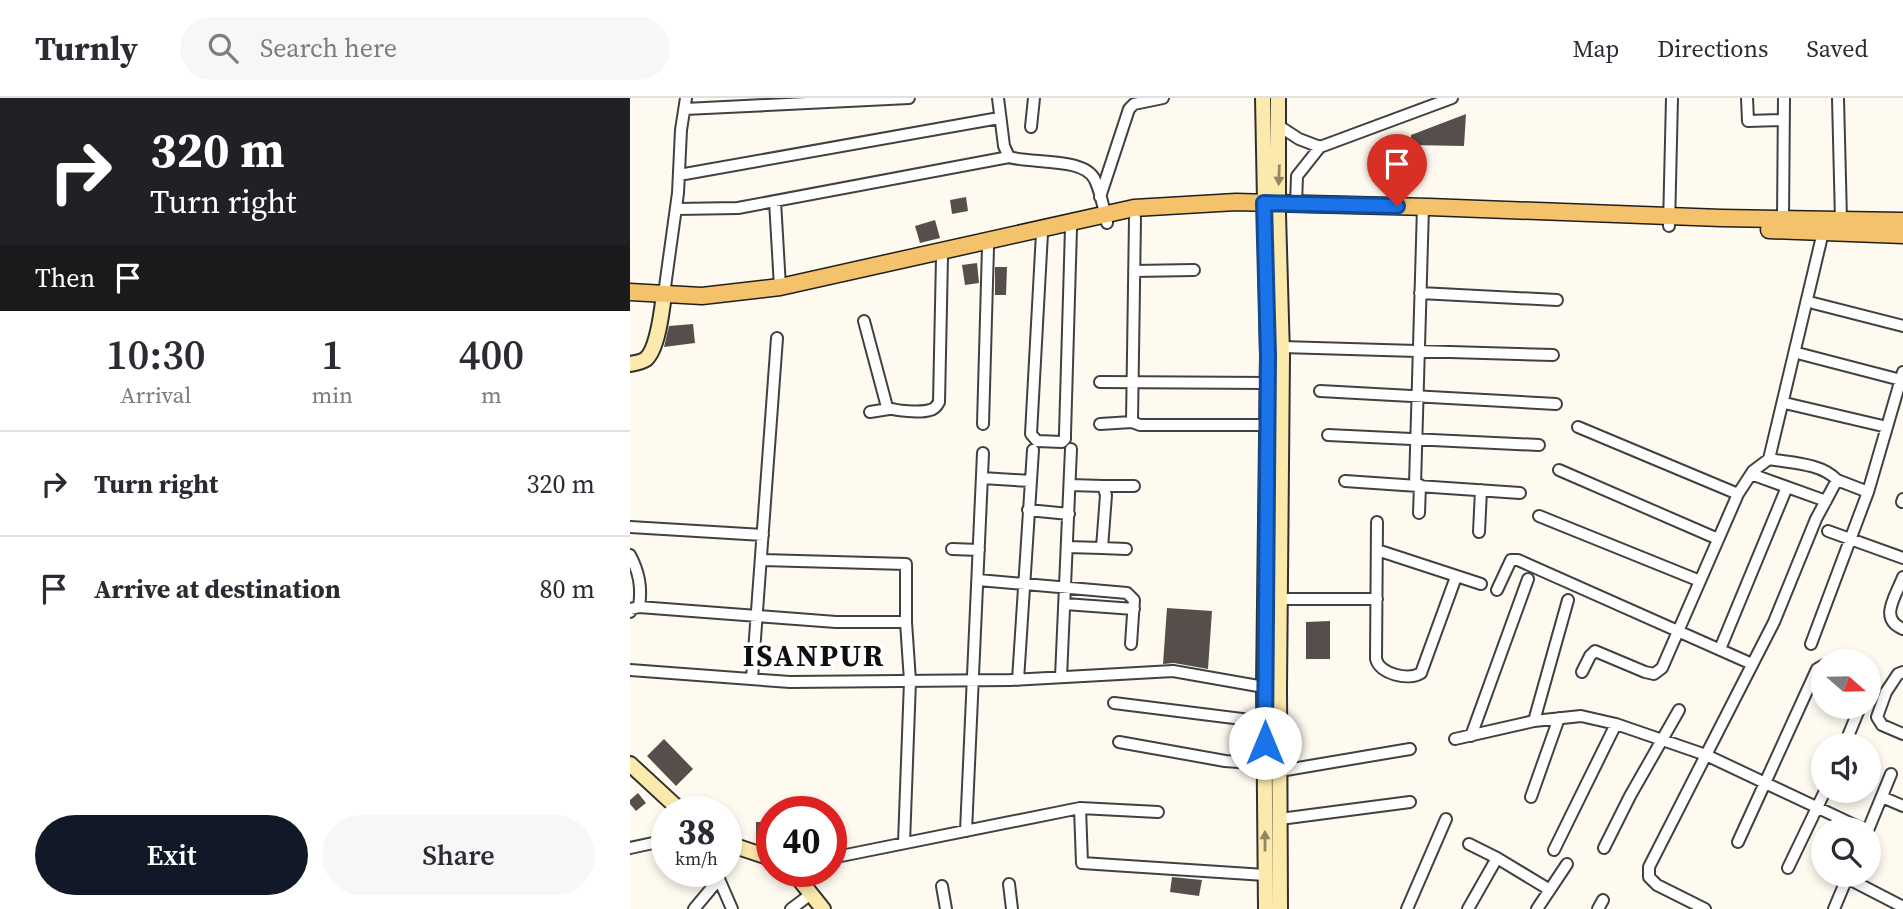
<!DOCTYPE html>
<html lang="en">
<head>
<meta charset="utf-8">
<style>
	body { margin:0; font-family:"Source Serif 4",serif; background:#f7f7f7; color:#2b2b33; height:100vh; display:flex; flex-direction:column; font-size:26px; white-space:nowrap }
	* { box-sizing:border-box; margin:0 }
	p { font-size:23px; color:#7c7c81 }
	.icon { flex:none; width:38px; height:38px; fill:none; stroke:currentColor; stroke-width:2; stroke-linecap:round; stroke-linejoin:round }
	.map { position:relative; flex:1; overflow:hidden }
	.side { display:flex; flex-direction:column; background:#fff; width:630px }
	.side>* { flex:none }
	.hud { background:#202124; color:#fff; overflow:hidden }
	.needle { width:46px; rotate:110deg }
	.fabs { position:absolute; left:1181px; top:551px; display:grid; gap:14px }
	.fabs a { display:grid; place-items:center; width:70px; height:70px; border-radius:50%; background:#fff; box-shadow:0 4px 10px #0003; font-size:35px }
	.speed { position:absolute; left:21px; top:698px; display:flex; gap:14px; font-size:35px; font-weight:700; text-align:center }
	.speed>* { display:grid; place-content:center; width:91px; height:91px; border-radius:50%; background:#fff; box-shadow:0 4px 10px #0003; line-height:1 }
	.speed small { font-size:18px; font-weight:400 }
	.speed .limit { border:10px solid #d22; background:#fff; color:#111 }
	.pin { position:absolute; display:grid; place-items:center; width:60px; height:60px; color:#fff; margin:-72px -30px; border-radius:50% 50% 50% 0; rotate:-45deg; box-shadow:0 0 7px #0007 }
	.pin .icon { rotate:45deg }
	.me { position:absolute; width:77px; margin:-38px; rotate:0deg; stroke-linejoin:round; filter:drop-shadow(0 0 5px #0008) }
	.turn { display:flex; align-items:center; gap:24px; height:147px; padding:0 35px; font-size:32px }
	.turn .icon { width:91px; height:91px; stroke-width:2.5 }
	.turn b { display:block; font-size:49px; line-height:60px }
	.then { display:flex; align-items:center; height:66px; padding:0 35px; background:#0003; gap:14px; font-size:26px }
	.eta { display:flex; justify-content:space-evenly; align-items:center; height:119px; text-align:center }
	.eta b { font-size:42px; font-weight:600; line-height:49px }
	.cta { display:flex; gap:14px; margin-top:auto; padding:14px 35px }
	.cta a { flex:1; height:80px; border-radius:42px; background:#111827; color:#fff; font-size:28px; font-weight:600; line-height:80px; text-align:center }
	.cta a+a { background:#f7f7f7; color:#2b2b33 }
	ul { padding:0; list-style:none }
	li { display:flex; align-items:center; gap:21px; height:105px; padding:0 35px; border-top:2px solid #e1e1e2 }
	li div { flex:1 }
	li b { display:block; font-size:26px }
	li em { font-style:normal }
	header { display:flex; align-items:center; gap:42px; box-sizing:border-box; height:98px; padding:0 35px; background:#fff; border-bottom:2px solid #e1e1e2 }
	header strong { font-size:33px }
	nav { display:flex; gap:38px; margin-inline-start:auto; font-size:24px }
	.search { width:490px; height:63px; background:#f7f7f7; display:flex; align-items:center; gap:18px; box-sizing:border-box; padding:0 24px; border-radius:38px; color:#7c7c81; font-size:26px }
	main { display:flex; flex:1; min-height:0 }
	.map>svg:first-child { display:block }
	.building { fill:#564e4b }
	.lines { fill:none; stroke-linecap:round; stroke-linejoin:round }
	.street-casing { stroke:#414141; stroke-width:14 }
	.secondary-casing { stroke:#303030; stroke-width:18 }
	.primary-casing { stroke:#1f1f1f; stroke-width:19 }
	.street { stroke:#fff; stroke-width:10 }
	.secondary { stroke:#fceaad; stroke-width:14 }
	.primary { stroke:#f4c26a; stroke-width:16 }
	.oneway { fill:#918765 }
	.route-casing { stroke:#114b97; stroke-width:18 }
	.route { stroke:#1a73e8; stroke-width:12 }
	.labels { text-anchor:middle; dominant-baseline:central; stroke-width:7; stroke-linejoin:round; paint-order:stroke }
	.district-label { font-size:30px; font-weight:bold; letter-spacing:2px; fill:#0e0e0e; stroke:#fff }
</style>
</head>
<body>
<header>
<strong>Turnly</strong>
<div class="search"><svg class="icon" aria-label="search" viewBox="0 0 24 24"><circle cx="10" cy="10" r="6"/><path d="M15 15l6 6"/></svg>Search here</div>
<nav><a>Map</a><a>Directions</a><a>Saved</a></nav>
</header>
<main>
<section class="side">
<div class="hud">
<div class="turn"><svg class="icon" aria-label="right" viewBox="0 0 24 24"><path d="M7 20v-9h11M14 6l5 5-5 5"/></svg><div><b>320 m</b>Turn right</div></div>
<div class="then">Then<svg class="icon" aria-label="arrive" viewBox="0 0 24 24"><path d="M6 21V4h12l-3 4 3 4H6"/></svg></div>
</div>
<div class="eta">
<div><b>10:30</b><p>Arrival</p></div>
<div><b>1</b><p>min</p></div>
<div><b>400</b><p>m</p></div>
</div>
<ul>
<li><svg class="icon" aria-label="right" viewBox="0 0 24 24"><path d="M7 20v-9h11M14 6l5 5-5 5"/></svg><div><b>Turn right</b></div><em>320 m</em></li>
<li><svg class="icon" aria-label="arrive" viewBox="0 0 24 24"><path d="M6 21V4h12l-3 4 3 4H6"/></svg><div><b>Arrive at destination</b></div><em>80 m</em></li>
</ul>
<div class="cta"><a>Exit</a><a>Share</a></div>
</section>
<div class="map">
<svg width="1273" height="811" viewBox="0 0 1273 811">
	<rect width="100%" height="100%" fill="#fefaf0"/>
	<path class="building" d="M836,16L834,48L781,47V37Z
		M336,99L338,113L322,116L320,102Z
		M305,122L310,140L290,145L285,128Z
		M347,165L349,185L335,187L332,167Z
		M365,169H377L376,197H365Z
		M63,226L65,245L34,249L39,228Z
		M537,510L582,513L578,571L544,565L533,566Z
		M700,523V561H676V524Z
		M34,641L63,671L46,688L17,658Z
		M8,695L16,705L6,713L0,706V702Z
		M126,724H140V748L126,745Z
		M542,779L572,782L569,798L540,794Z"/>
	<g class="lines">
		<defs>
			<path id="street" d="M368,0L374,48L379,59C402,66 455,59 465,82C471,95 474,111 477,125
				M1117,0L1118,23L1154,22
				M1208,0L1211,122
				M55,11L279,0
				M649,28L669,41L690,49L822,0
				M401,29L404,0
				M49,77L369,20
				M470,99L499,11L504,6L533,0
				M145,103L150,189
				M666,106L667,78L690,49
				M46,111L108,110L379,59
				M505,120L502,324L510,327H637
				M1153,121L1154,0
				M1039,128L1042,0
				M412,135L401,336L407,343L432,344L435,341V336L441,130
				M504,173L564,172
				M790,195L927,202
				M34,196L48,95L51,32L56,0
				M1183,205L1273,228
				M234,223L257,309C264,313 291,315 300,312C305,311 307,308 309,304L312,159
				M652,249L923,257
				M1171,256L1271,282
				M470,284L638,285
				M690,293L926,306
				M1159,306L1257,329
				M240,314L259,311
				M353,326L358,149
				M470,326L502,324
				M948,329L1108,396
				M698,337L909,347
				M1139,361L1193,134
				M929,372L1088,441
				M1121,376L1196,403
				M352,380L400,383
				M715,383L890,395
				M785,387L793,109
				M473,388H504
				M1272,404L1273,401
				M398,412L439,416
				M789,415L790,387
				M909,418L1070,483
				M747,424L746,561C750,576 778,583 791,575L826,479
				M0,429L133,437
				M1198,433L1273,460
				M849,434L851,392
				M437,449L472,450L476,397L473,388L440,387
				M472,450L496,451
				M322,451L349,452
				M747,452L851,486
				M0,457C9,474 12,489 9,509
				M131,462L276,466V524L280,583L274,745
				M1273,479C1266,498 1248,521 1273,531
				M348,482L497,495L504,502L501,546
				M867,492L881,462H888L1122,566
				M650,501H747
				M435,506L504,511
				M0,514V511L9,509L206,524H276
				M1181,546L1238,394
				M1090,551L1157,389
				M0,572L160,584L380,582L543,573L634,589H649
				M952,574L960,558L965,553L1015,574L1024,576L1032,570L1108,396L1123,373L1139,361C1161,365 1191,365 1207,382
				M1273,574L1268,576L1256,594L1247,619L1252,627L1273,636
				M431,579L441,351
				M122,581L147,240
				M388,582L403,352
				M484,605L636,624
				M904,623L938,502
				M841,638L898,481
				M825,641L904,623L951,618L986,626L1076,657L1019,769V779L1027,787L1075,811
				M489,644L595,663L635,666
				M1214,648L1230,609
				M650,673L780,651
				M901,699L929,620
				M1252,699L1273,708
				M450,710L452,765L635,777
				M650,721L780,704
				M1235,732L1076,657L1144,524L1186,421L1207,382L1238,394L1273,274
				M1238,732L1261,676
				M336,733L353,355
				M1108,744L1187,571L1194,567
				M839,746L867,760L920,792
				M0,750L37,742
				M974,750L1000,698L1049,612
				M924,752L986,626
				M201,760L450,710L528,714
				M1158,770L1195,693
				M89,781L102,811
				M379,786L382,811
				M312,788L316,811
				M64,811L89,781L88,774
				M161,811L181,796
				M777,811L816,721
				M838,811L867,760
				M907,811L937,766
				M968,811L973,802
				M1204,811L1217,780L1273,809"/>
			<path id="secondary" d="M633,0L638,257L634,589L636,811
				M648,0V116L652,257L649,589L650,811
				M0,266C5,265 12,264 16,261C28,250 32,212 34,196
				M0,666L52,714
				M96,745L135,758L142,763
				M157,774L169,781L193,811"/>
			<path id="primary" d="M1139,132L1273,137
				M0,194L72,198L150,189L504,110L606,104L799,109L1091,120L1273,123"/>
		</defs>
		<use href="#street" class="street-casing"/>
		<use href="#secondary" class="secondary-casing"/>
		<use href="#primary" class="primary-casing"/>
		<use href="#street" class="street"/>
		<use href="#secondary" class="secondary"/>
		<use href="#primary" class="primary"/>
	</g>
	<defs><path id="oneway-solid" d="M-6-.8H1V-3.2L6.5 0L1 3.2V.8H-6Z" transform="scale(1.75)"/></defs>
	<g class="oneway">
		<use href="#oneway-solid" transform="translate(649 77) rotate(92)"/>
		<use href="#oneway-solid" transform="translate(635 743) rotate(-90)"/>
	</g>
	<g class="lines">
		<defs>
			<path id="route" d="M635,645L638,257L634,105L767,108"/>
		</defs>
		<use href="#route" class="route-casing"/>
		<use href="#route" class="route"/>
	</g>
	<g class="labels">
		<g class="district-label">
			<text x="184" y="557">ISANPUR</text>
		</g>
	</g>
</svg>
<div class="fabs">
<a><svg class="needle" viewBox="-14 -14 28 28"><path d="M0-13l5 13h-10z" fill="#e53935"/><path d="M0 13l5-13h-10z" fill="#7c7c81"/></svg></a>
<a><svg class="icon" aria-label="sound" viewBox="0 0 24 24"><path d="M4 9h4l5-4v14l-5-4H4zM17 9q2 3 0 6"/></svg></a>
<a><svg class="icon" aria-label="search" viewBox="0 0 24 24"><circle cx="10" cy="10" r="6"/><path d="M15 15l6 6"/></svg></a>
</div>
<div class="speed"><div>38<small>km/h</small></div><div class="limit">40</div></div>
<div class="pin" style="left:767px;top:108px;background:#d93025"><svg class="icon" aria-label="arrive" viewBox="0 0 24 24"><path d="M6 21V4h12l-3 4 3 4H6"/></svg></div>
<svg class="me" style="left:635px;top:645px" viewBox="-20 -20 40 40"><circle r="19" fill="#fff"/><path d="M0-13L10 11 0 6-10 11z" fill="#1a73e8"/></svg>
</div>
</main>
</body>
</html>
